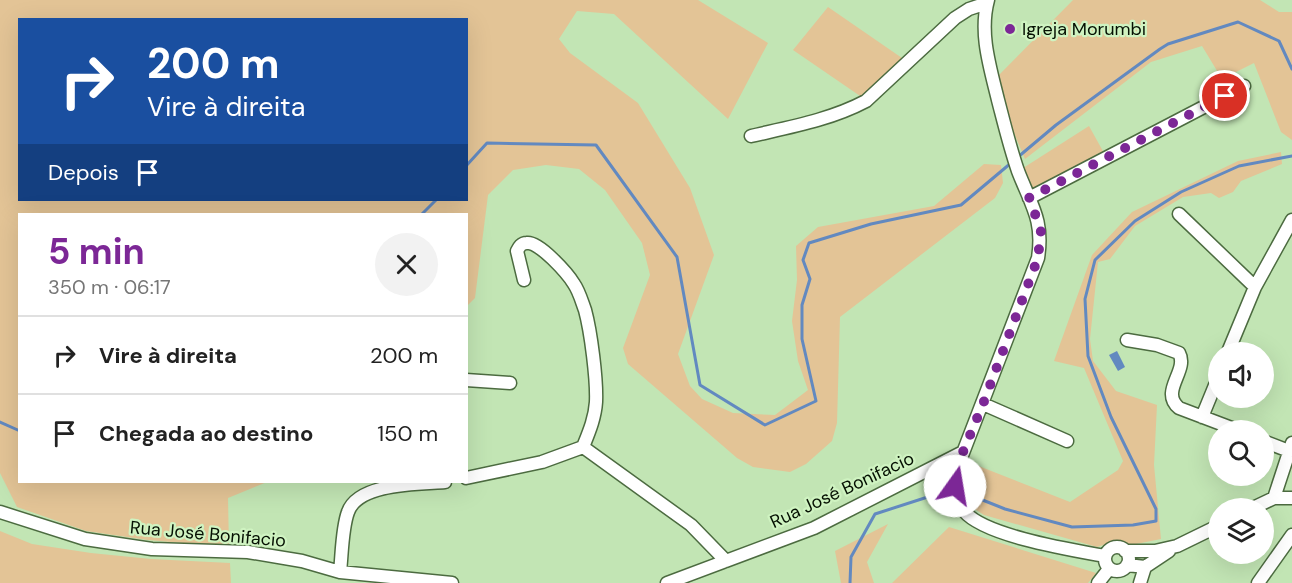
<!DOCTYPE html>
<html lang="pt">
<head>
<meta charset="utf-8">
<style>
	body { margin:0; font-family:"DM Sans",sans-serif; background:#f2f2f2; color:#222; height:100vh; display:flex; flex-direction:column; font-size:22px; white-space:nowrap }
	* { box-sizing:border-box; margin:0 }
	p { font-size:20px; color:#767676 }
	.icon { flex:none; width:33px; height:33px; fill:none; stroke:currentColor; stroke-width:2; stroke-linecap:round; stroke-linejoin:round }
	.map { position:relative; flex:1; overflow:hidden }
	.details { position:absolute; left:18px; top:213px; width:450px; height:270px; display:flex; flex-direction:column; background:#fff; border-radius:0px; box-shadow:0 6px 24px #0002 }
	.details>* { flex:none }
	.hud { position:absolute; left:18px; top:18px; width:450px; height:183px; border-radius:0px; box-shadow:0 6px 24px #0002; background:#1a4fa0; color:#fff; overflow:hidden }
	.buttons { position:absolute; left:1208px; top:342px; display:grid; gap:12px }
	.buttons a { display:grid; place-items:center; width:66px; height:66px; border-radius:50%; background:#fff; box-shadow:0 6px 24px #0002; font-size:30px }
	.pin { position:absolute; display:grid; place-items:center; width:51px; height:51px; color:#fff; margin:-26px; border:3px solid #fff; border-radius:50%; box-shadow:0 2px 6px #0007 }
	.me { position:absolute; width:66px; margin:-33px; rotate:13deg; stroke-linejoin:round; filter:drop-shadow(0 0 4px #0008) }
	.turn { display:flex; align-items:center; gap:21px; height:126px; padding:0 30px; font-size:27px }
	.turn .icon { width:78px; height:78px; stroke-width:2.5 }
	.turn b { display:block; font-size:42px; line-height:51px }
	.then { display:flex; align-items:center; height:57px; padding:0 30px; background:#0003; gap:12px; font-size:22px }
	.round { display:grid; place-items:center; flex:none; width:63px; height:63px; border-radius:32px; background:#f2f2f2 }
	.overview { display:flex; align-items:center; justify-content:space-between; height:102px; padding:0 30px }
	h1 { font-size:36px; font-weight:700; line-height:45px; color:#7c2796 }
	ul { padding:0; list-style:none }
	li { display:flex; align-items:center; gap:18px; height:78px; padding:0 30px; border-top:2px solid #e0e0e0 }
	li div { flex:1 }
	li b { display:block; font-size:22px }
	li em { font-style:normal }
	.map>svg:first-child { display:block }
	.green { fill:#e3c496; fill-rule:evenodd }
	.water { fill:#6289c0 }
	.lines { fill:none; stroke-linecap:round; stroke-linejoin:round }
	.stream { stroke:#6289c0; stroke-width:3 }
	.minor-casing { stroke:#4c6b40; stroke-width:15 }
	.minor { stroke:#fff; stroke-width:12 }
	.route { stroke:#7c2796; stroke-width:10; stroke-dasharray:0 18 }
	.poi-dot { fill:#7c2796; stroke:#cff3c1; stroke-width:2 }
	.labels { text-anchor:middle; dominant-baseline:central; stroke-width:4.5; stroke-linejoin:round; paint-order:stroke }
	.poi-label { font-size:18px; fill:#051002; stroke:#cff3c1; text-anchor:start }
	.street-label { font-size:18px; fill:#051002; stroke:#cff3c1 }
</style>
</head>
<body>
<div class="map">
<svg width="1292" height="583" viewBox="0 0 1292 583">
	<rect width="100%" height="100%" fill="#c2e5b4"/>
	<path class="green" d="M0,0H698L768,43L728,119L614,14L577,11L559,39L570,53L638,103L690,188L714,255L678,354L690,386L702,399L733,413L775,415L808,390L798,361L792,321L797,280L796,246L818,227L934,206L984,164L1001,165L1003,183L995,198L840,317L837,423L832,441L806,464L790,472L753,467L737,458L628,364L623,348L650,275L642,243L605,190L579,169L546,165L513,170L488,195L475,298L467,306L466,214H20V482H267L228,498L229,547L148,540L86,531L17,507L0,473ZM20,20H466V200H20Z
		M1073,0H1260L1279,12H1292V140L1281,132L1254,63L1222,79L1202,46L1151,62L1025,159L1009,121L996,78Z
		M828,7L902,58L863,98L793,50Z
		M1089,126L1104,153L1031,194L1020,170Z
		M1281,152L1282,164L1241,181L1233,192L1219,198L1211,193L1183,197L1135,226L1110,259L1098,262L1090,339L1093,361L1116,391L1157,405L1154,465L1161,539L1131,545L1116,541L1097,547L984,515L967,504L962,480L971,463L1070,502L1118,470L1123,461L1084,368L1054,361L1092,255L1132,212L1238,161Z
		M888,524L867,562L874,583H841L835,551Z
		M949,527L1096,573L1088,583H892Z
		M0,531L32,544L91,553L151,559L230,563L231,583H0Z"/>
	<path class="water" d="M1117,351L1125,367L1118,371L1109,355Z"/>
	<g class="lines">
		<path class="stream" d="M1018,157L1056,125L1160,49L1168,44L1238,22L1279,41L1292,69
			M466,166L487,143L596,145L677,257L700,385L765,425L816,401L802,339V305L810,279L803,260L809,243L871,224L961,205L1011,163
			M422,214L436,200
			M0,422L20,431
			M970,495L1005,509L1072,527L1133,525L1156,521V509L1111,417L1088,356L1085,299L1095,260L1135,221L1181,192L1239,166L1292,156
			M850,583L851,557L875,514L937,494"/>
		<defs>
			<path id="minor" d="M988,0C979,33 990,67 998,100C1004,123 1010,148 1018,171C1031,205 1044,220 1038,258L956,471C955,486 954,498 964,511C984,536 1072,550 1105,556
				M751,136C790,127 830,120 866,101L955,18L969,9L987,3
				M1029,198L1244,86
				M1179,214L1255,287
				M1127,340L1157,345L1179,353C1189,371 1159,391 1179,408L1237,430
				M1228,352L1255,287L1292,220
				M466,380L510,383
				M983,404L1067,441
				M1202,417L1218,378
				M1263,441L1289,451
				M583,447L691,525L726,561
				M466,478L542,462L583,447C589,432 595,418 596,402C597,380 591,332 585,310C582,302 579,291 574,284C568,274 539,241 527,243C521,243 519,247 517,251L524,280
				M1274,498L1292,443
				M1253,508L1274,498H1292
				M0,512L85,539L152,549L248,552L302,561L340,572L452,583
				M1105 559a12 12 0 1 1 24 0a12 12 0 1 1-24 0Z
				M1125,551H1155L1177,546L1218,526
				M1127,565L1145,567L1169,551
				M340,572C342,554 342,528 348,512C358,483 418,484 445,482
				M667,583L814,528L963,452
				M1098,583L1109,569
				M1140,583L1145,567
				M1258,583L1292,535"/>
		</defs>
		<use href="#minor" class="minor-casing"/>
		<use href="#minor" class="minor"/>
	</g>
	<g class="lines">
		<path class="route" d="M955,486L956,471L963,452L983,404L1038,258L1041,230L1029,198L1225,96"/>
	</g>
	<circle class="poi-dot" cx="1010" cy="29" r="6"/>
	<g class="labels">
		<g class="poi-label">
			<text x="1022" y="29">Igreja Morumbi</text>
		</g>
		<g class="street-label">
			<text transform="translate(842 490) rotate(-25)">Rua José Bonifacio</text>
			<text transform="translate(208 534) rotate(5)">Rua José Bonifacio</text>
		</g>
	</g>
</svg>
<div class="buttons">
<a><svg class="icon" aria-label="sound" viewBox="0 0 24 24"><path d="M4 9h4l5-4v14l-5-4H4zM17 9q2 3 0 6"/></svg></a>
<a><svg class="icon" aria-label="search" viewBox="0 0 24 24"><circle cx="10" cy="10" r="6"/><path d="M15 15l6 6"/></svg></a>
<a><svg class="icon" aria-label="layers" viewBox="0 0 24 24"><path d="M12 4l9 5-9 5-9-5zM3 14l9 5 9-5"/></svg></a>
</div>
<div class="pin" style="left:1225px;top:96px;background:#d93025"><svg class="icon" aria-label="arrive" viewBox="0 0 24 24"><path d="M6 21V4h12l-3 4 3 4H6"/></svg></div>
<svg class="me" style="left:955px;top:486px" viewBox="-20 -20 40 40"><circle r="19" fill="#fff"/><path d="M0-13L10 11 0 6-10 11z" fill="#7c2796"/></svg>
<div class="hud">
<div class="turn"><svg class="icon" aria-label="right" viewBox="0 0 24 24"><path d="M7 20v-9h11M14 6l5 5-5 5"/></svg><div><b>200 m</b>Vire à direita</div></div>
<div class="then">Depois<svg class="icon" aria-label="arrive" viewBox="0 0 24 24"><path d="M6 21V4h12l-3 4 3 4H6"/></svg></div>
</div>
<section class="details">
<div class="overview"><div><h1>5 min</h1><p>350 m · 06:17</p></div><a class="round"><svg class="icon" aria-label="close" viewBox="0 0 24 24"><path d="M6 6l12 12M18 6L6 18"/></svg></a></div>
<ul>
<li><svg class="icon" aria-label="right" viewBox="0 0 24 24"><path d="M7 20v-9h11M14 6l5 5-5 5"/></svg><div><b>Vire à direita</b></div><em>200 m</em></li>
<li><svg class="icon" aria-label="arrive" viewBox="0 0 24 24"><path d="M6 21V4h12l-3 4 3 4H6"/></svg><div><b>Chegada ao destino</b></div><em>150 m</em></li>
</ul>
</section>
</div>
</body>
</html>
